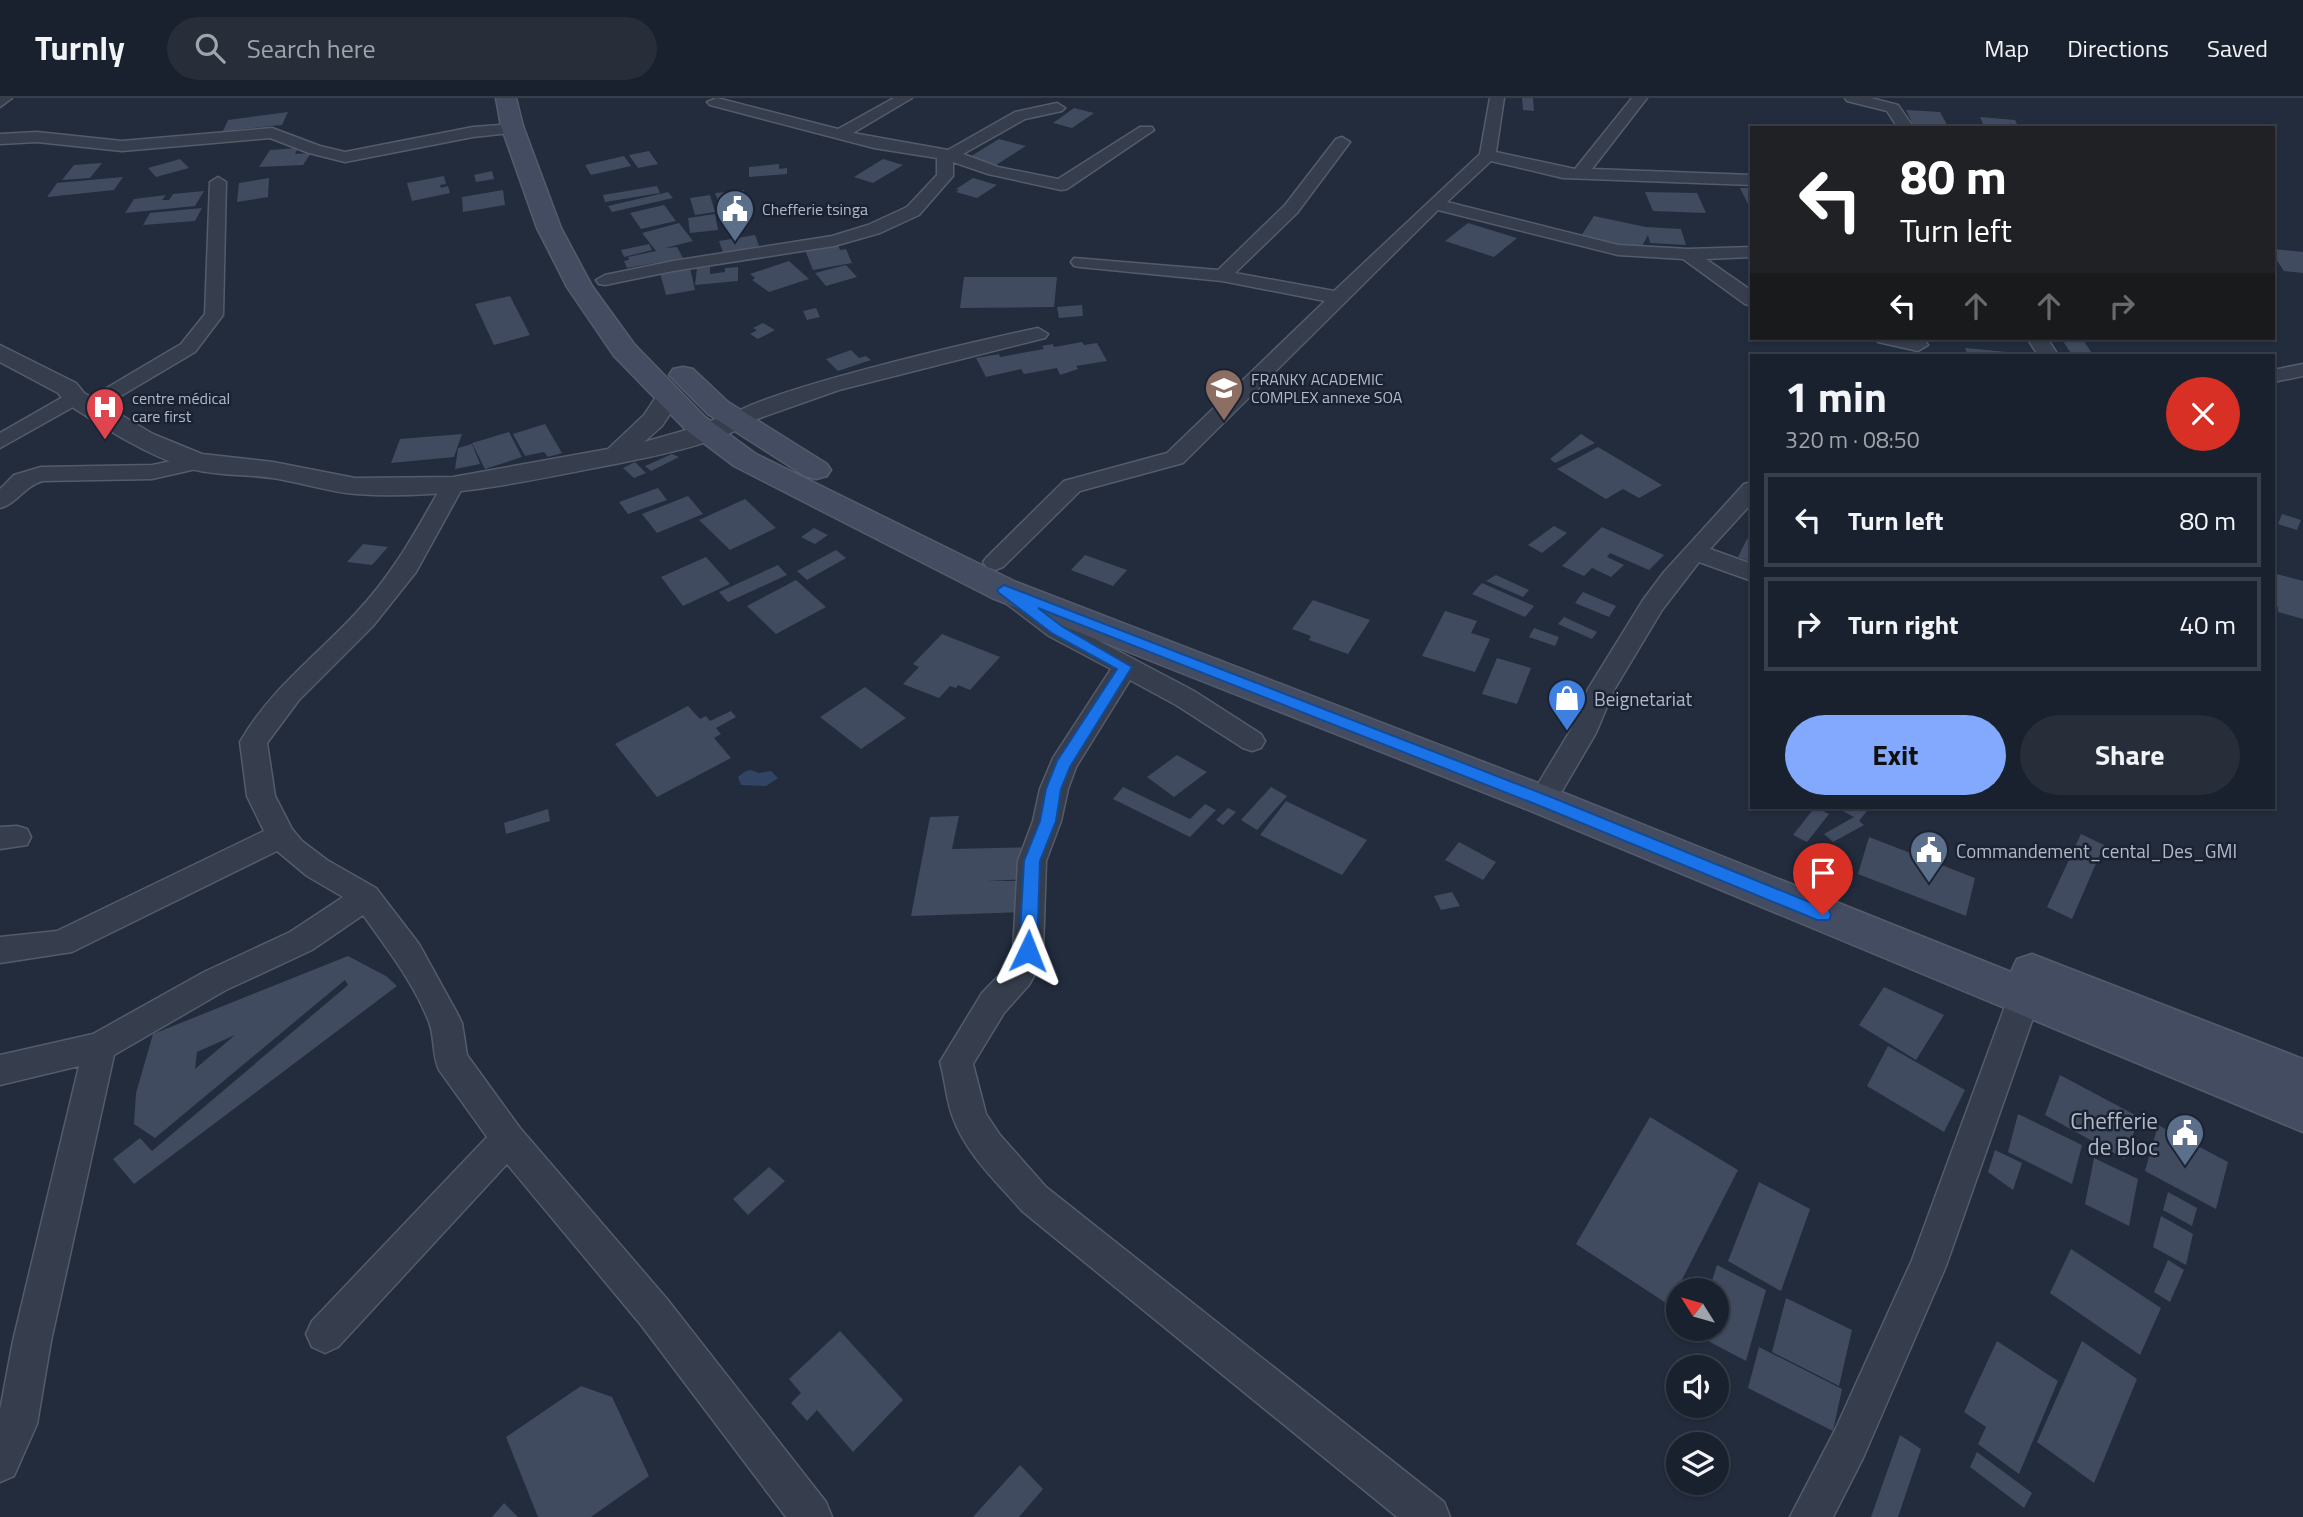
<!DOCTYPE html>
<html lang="en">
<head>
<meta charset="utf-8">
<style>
	body { margin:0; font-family:"Titillium Web",sans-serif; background:#272e3a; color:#f1f3f6; height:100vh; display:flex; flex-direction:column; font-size:26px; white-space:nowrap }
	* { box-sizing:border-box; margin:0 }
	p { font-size:23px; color:#9fa3aa }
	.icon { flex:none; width:38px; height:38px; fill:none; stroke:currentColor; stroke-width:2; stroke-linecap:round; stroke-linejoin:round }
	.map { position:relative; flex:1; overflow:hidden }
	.side { position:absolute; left:1750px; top:256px; width:525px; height:455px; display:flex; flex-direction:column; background:#1a212e; border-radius:0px; box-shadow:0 2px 5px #0004,0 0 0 2px #383e4a }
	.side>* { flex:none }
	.guide { position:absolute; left:1750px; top:28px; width:525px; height:214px; border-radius:0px; box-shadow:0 2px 5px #0004,0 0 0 2px #383e4a; background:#202124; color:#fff; overflow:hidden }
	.needle { width:46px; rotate:307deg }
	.buttons { position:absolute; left:1666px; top:1180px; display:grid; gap:14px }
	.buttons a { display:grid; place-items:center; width:63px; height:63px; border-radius:50%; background:#1a212e; box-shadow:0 2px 5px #0004,0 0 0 2px #383e4a; font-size:35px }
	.pin { position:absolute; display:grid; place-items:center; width:60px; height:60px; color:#fff; margin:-72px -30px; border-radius:50% 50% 50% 0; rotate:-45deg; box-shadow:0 0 7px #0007 }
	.pin .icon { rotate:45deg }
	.me { position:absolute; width:77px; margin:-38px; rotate:2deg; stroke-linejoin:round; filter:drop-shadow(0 0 5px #0008) }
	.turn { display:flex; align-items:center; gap:24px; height:147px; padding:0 35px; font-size:32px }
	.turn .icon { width:91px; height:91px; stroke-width:2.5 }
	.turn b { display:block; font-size:49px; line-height:60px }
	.lanes { display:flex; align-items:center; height:66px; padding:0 35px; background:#0003; justify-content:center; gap:35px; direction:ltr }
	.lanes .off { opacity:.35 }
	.round { display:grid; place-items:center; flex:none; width:74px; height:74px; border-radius:37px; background:#272e3a }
	.head { display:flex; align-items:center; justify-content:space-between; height:119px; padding:0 35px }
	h1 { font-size:42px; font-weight:700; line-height:52px }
	.button { display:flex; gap:14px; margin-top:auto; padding:14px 35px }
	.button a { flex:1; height:80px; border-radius:42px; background:#82a9fd; color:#111; font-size:28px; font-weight:700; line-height:80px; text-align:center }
	.button a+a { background:#272e3a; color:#f1f3f6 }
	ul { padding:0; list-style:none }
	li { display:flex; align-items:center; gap:21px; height:94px; margin:0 14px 10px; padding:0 21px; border:4px solid #383e4a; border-radius:0px }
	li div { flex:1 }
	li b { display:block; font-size:26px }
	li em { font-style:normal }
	header { display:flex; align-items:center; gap:42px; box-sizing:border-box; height:98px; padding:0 35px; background:#1a212e; border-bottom:2px solid #383e4a }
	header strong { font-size:33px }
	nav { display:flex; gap:38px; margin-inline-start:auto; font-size:24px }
	.search { width:490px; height:63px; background:#272e3a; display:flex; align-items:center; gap:18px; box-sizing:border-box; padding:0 24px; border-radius:38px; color:#9fa3aa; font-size:26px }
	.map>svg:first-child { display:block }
	.water { fill:#324464 }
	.building { fill:#404b60; fill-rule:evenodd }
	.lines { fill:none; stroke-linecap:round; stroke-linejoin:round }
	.minor-casing { stroke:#545c6b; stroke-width:3 }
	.tertiary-casing { stroke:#545c6b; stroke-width:3 }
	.secondary-casing { stroke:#545c6b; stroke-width:3 }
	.minor { fill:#363e4d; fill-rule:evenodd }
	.tertiary { fill:#363e4d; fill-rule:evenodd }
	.secondary { fill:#444c61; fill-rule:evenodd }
	.route { fill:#1a73e8; stroke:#114b97; stroke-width:2 }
	.labels { text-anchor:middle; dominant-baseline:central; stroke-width:5; stroke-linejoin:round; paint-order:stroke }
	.far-poi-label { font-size:16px; fill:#b1b9c9; stroke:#1b2332; text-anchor:start }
	.poi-label { font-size:19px; fill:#b1b9c9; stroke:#1b2332; text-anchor:start }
	.near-poi-label { font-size:23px; fill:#b1b9c9; stroke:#1b2332; text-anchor:end }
</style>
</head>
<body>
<header>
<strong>Turnly</strong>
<div class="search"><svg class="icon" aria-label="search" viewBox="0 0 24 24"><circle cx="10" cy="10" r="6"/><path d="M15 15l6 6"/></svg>Search here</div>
<nav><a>Map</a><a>Directions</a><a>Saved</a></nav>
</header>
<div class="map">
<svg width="2303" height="1419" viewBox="0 0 2303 1419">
	<rect width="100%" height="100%" fill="#222c3d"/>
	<path class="water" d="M751,672L759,675L771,673L778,680L766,688L741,687L738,679L746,673Z"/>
	<path class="building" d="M1522,0H1533L1534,13L1523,12Z
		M1074,10L1094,15L1072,30L1053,25Z
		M1906,12L1940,14L1949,30H1915Z
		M288,14L282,27L223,33L228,22Z
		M1980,19L2015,22L2019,30H1985Z
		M999,41L1026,48L996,67L968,60Z
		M298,50L295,56L311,55L303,67L259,69L270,52Z
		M649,53L658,66L638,70L629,57Z
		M624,58L631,68L591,77L585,67Z
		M180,61L189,70L156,79L148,70Z
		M883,61L903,67L873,85L854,79Z
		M102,65L90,80L62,82L74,67Z
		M779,66V71L787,70V76L749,79V69Z
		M492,73L494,81L476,84L474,77Z
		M444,78L446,86L440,87L441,90L448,88L450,95L412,103L407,85Z
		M123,79L114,92L47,99L57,85Z
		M269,80L268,99L237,104L239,85Z
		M973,80L997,87L977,100L956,94L959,92L956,91Z
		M657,88L660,95L605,104L603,97Z
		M1740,90H1752V114Z
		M503,92L505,107L463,114L462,99Z
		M744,92L750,108L722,113L715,95L728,94L729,98L740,96L738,93Z
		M204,93L195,108L125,115L134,101L166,97L162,102H169L173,96Z
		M668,94L673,100L612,114L608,108Z
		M1645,94L1697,95L1706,115L1653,113Z
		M710,97L715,114L695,117L690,100Z
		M664,107L676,123L641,131L630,115Z
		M202,110L195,123L143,127L150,115Z
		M715,116L718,132L690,135L688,120Z
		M1594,118L1646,129L1681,131L1686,147L1650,145L1648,137L1640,152L1581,138Z
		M679,125L693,143L665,150L677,149L683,160L627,170L624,163L629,162L628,159L656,153L642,135Z
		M1468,125L1517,140L1494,159L1445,143Z
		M755,137L759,148L723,155L719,143Z
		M649,146L652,152L624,159L621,152Z
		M838,146L840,152L846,151L852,165L813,172L805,152Z
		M2273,151L2303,154V175L2284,173L2273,157Z
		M789,163L809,181L769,194L752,182L755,180L750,176Z
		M846,167L857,179L826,188L815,175Z
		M710,169V176L725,174V170L738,169V183L695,187L697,170Z
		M690,170L695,192L666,197L660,175Z
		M964,179H1057L1054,209L960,210Z
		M510,198L530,237L494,247L475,206Z
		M1082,207L1083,218L1059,220L1057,209Z
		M816,210L820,219L807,222L803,213Z
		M763,225L775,232L758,241L750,236L757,232L753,230Z
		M2061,240H2082L2093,257H2072Z
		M1082,244L1084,247L1097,245L1107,263L1076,268L1078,271L1060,277L1057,270L1024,276L1021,271L986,279L976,260L999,256L1000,259L1044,251L1042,248L1053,246L1054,249Z
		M1965,250L2018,255L2017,257H1968Z
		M851,252L859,260L866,258L871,262L838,273L826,261Z
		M545,326L562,355L548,359L544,354L525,358L513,336Z
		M509,334L522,359L485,371L472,345Z
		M462,336L454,359L391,365L400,341Z
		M1581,336L1595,345L1555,365L1550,361Z
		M472,346L480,366L455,371L458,350Z
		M1598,349L1662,387L1639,400L1623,391L1606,401L1557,371Z
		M672,356L679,359L651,373L645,368Z
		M635,364L646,375L634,380L623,370Z
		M658,390L667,402L628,416L619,404Z
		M688,398L703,416L657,435L642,416Z
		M745,401L776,430L730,452L699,422Z
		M2282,416L2301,422L2297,432L2278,426Z
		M1554,428L1567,435L1542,455L1528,447Z
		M1602,429L1664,457L1649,472L1610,455L1607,459L1624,467L1611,479L1592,470L1584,478L1562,468Z
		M814,430L828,437L815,446L801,439Z
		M1752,439V464L1738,459L1747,441Z
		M363,446L388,449L372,467L347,464Z
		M836,452L846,460L807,482L797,473Z
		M1085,457L1127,472L1113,488L1071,472Z
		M706,459L730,486L683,508L661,479Z
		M778,467L787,477L728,504L719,494Z
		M2273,475L2303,483V521L2278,514V509L2273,508Z
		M1496,477L1529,492L1523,499L1486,483Z
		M796,482L826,509L776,536L747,508Z
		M1482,485L1534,508L1525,519L1472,496Z
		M1583,494L1616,508L1609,519L1575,505Z
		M1313,502L1370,522L1348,556L1309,542L1311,538L1292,531Z
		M1445,513L1477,523L1471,535L1490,541L1475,574L1422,558Z
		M1564,519L1597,534L1592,541L1558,526Z
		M1534,530L1559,539L1555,548L1529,539Z
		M942,536L1000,559L970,592L958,587L956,590L950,588L939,600L903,586L919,569L913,566Z
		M1497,560L1531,570L1517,606L1482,596Z
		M865,589L906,620L861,651L820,619Z
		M688,608L700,621L706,618L710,623L731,613L736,619L716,630L721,636L714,640L731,660L657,699L615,646Z
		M1177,657L1207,674L1174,699L1147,679Z
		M1123,689L1190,721L1205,706L1216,712L1190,739L1113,701Z
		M1271,689L1287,698L1257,732L1241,722Z
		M1286,703L1367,742L1342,777L1260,737Z
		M1815,709L1829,716L1807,744L1793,737Z
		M1835,709H1870L1859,723L1864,727L1833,744L1824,736L1854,719Z
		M1228,710L1236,714L1223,727L1216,722Z
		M548,711L550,723L506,736L504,725Z
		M959,718L952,751L1035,749L1030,781L987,783H1023L1022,814L911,818L930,719Z
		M2081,736L2104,747L2072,821L2047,809Z
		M1869,739L1975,780L1966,818L1858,776Z
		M1459,744L1496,764L1483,782L1445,762Z
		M1452,794L1460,808L1441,812L1434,798Z
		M348,858L386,878L397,888L134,1086L113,1061L140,1040L152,1053L348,887L345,882L155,1040L134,1026L136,995L153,936ZM235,937L195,971L197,954Z
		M1884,889L1944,917L1916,962L1859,927Z
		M1888,948L1965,992L1944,1034L1867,988Z
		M2060,977L2139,1019L2125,1061L2045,1017Z
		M2018,1016L2082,1047L2072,1086L2008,1054Z
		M1650,1019L1738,1072L1669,1207L1576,1146Z
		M2158,1027L2228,1064L2216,1111L2145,1073Z
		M1995,1052L2022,1065L2013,1092L1988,1074Z
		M2094,1060L2138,1081L2129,1128L2085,1106Z
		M769,1069L785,1083L748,1117L733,1101Z
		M1759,1084L1810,1111L1781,1193L1728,1163Z
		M2168,1094L2197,1110L2192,1128L2163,1112Z
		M2161,1118L2193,1136L2186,1167L2153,1149Z
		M2071,1151L2161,1210L2140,1257L2050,1195Z
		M2168,1162L2184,1172L2170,1204L2154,1194Z
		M1717,1167L1766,1192L1746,1263L1695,1236L1697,1230H1717V1192H1709Z
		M1786,1200L1852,1232L1839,1288L1772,1254Z
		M840,1233L903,1302L853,1354L817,1312L807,1323L791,1305L801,1295L789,1281Z
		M1997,1243L2058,1283L2019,1376L1978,1346L1986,1329L1964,1314Z
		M2082,1243L2137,1281L2094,1385L2037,1344Z
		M1759,1249L1842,1291L1833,1333L1748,1290Z
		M581,1288L612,1299L649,1378L591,1419H538L506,1339Z
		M1900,1337L1921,1351L1898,1419H1871Z
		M1977,1354L2032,1395L2024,1410L1970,1369Z
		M1020,1367L1043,1391L1019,1419H973Z
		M504,1405L518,1419H492Z"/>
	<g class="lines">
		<defs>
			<path id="minor" d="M0,0H12L0,9Z
				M717,0L838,31L894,0H912L853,35L948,52L1015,14L1057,5L1065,10L1062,13L1025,21L963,56L998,69L1058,81L1140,29H1152L1154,32L1067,91L1061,92L988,76L953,64V78L919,117L880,135L834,148L673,173L605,187L599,186L596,182L605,177L673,163L832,138L868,127L907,109L937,77V60L874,50L710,7L707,4Z
				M1490,0H1504L1496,54L1575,71L1632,0H1647L1592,71L1752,77V87L1563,80L1491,63L1447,104L1618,147L1688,151L1752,149V159L1706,161L1752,193V208L1745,206L1683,161L1618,157L1438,112L1183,365L1080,393L1003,469L995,472L987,469L983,464L987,459L1064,383L1167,355L1325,203L1222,183L1080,169L1074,168L1071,164L1074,160L1218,172L1285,107L1336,41L1342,39L1350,44L1297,115L1235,175L1334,193L1480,56Z
				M1845,0H1871L1898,7L1914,30H1898L1887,13L1847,3Z
				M514,26L519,28L522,31L519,34L473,39L345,64L309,55L270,40L122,53L37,44L0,46V36L37,34L122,43L272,30L320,48L345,54L473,29Z
				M218,79L226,84L223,217L195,254L97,312H83L80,308L82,304L0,350V335L68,296H82L85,300L83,304L181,246L205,216L210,84Z
				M1038,230L1048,236L1045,240L839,292L743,326H729L726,322C743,296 994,239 1038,230Z
				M1875,240H1911L1925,243L1928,247L1918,253L1878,244Z
				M2027,240H2047L2058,257H2038Z
				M2303,266V278L2273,284V272Z
				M197,358L205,359L208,364L205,369L152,381L43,383C24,388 17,406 0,410V391L14,377L41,369L152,367Z
				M453,380L461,382L464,387L416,474L373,528L299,602L267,645L275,698L292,731L302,743L327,762L376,790L419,846L457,915L462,925L467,957L520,1030L667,1201L826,1404L832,1419H786L641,1227L507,1066L338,1249L325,1255L312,1249L306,1236L312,1223L487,1039L439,972C432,957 435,940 429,924C414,885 387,851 363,817L312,852L226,892L114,957L51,1243L37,1326L14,1378L0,1384V1312L13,1243L79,968L0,987V957L93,936L204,874L290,834L343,799L307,778L277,753L72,854L0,865V839L57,833L264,733L247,698L240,644C268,594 316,558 355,516C393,476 415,435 442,387L445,382Z
				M1752,384V405L1710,451L1752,466V483L1699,464L1662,512L1614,592L1596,635L1562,693L1552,696L1542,693L1538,686L1570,633L1588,591L1643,502L1664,474L1744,386Z
				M1012,489L1021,491L1067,526L1194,593L1261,636L1265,643L1261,650L1252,653L1243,650L1176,607L1130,582L1076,669L1068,691L1061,723L1046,763L1043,853L1034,878L1029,887L1004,915L973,966L986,1016L1000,1037L1046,1089L1444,1404L1450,1419H1397L1022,1113C996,1083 965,1055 952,1017C946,1000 945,981 940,964L982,895L1006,870L1013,853L1018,763L1033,723L1040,691L1053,660L1111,571L1049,538L1003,503L1000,497L1003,491Z
				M17,728L27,731L31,739L27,747L0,751V729Z
				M2024,886L2035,890L2040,900L1946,1168L1863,1360L1833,1419H1790L1835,1332L1912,1162L2008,900L2013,890Z"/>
			<path id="tertiary" d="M0,247L76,285L84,295L153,336L202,356L273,364L355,380L453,379L608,351L644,317L660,293L669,290L678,293L682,298L662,328L644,344L697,329L727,316L736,314L745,316L749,322C736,342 650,359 625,364C536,381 447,403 356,396C328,394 300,384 272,380C245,376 214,378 188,370C144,356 105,330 66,305L58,295L0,264Z"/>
			<path id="secondary" d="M496,0H516L523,28L561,130L592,188L634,246L705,319L756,356L1016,484L1559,693L2011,874L2017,861L2032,856L2303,961V1034L1531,713L992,500L734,368L685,331L614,258L567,189L537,130L501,28Z
				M683,269L693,271L728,304L827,366L831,372L827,378L816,381L805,378L708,316L669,277L673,271Z"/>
		</defs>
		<use href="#minor" class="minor-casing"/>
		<use href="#tertiary" class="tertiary-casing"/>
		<use href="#secondary" class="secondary-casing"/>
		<use href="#minor" class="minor"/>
		<use href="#tertiary" class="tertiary"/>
		<use href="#secondary" class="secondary"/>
	</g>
	<path class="route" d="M1004,487L1551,699L1829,812L1831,817L1829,822H1817L1540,708L1038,510L1063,529L1132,569L1070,669L1061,691L1056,723L1040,763L1037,853L1034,858L1028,860L1022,858L1019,853L1024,763L1040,723L1046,691L1057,663L1117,571L1053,536L999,495L997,492Z"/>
	<defs>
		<symbol id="civic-pin" viewBox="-11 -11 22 30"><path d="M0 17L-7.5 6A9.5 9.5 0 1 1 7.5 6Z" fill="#5c6f8a" stroke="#1b2332"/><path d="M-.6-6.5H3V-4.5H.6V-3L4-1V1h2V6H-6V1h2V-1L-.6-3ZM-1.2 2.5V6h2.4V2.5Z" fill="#fff"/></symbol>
		<symbol id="school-pin" viewBox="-11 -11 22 30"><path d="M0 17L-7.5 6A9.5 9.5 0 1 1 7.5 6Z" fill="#8d6e63" stroke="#1b2332"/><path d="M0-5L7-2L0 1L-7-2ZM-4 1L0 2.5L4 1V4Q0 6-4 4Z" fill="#fff"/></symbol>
		<symbol id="hospital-pin" viewBox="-11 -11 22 30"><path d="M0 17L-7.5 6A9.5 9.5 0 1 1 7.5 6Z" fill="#e0444e" stroke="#1b2332"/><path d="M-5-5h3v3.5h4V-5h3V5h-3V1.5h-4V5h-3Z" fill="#fff"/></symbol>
		<symbol id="shop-pin" viewBox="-11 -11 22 30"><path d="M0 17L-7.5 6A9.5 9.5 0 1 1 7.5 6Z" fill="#3f7fe0" stroke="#1b2332"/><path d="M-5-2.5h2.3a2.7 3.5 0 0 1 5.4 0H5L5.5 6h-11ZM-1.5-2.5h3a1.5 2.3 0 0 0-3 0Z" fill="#fff"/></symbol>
	</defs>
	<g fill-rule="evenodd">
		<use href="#civic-pin" x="713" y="89" width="44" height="60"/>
		<use href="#school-pin" x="1202" y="268" width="44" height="60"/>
		<use href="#hospital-pin" x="83" y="287" width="44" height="60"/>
		<use href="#shop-pin" x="1545" y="578" width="44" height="60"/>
		<use href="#civic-pin" x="1907" y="730" width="44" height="60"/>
		<use href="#civic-pin" x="2163" y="1013" width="44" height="60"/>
	</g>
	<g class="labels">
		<g class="far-poi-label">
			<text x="762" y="111">Chefferie tsinga</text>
			<text x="1251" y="281">FRANKY ACADEMIC<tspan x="1251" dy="18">COMPLEX annexe SOA</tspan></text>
			<text x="132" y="300">centre médical<tspan x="132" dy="18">care first</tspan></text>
		</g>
		<g class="poi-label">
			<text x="1594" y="600">Beignetariat</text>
			<text x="1956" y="752">Commandement_cental_Des_GMI</text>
		</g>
		<g class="near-poi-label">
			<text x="2158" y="1022">Chefferie<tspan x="2158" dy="26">de Bloc</tspan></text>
		</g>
	</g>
</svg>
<div class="buttons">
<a><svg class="needle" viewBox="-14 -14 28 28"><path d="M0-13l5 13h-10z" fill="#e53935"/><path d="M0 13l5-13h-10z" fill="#9fa3aa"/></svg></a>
<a><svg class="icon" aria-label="sound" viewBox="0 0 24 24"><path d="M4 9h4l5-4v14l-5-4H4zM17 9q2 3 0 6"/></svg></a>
<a><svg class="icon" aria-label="layers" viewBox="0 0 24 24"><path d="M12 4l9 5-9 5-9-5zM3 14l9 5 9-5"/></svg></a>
</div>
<div class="pin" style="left:1823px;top:817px;background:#d93025"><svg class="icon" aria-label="arrive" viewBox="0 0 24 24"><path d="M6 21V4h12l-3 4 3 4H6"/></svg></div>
<svg class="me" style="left:1028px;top:853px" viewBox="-20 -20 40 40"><path d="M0-17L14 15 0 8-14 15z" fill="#1a73e8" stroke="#fff" stroke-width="4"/></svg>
<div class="guide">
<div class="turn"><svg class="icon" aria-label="left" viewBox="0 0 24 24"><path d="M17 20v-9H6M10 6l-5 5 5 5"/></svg><div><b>80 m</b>Turn left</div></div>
<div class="lanes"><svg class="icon" aria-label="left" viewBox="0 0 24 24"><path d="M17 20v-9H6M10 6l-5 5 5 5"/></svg><svg class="icon off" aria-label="ahead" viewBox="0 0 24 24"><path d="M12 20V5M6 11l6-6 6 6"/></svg><svg class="icon off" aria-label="ahead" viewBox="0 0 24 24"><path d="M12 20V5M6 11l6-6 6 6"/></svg><svg class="icon off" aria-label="right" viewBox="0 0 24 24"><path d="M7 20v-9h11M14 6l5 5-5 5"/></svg></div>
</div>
<section class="side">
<div class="head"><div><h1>1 min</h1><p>320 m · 08:50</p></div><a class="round" style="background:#d93025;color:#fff"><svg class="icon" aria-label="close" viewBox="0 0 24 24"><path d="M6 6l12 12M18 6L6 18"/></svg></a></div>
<ul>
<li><svg class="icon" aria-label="left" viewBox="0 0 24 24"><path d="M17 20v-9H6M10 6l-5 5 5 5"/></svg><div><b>Turn left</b></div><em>80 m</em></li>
<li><svg class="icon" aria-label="right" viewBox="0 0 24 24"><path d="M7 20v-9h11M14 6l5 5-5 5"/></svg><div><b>Turn right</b></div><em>40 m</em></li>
</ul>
<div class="button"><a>Exit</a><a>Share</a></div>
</section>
</div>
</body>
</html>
